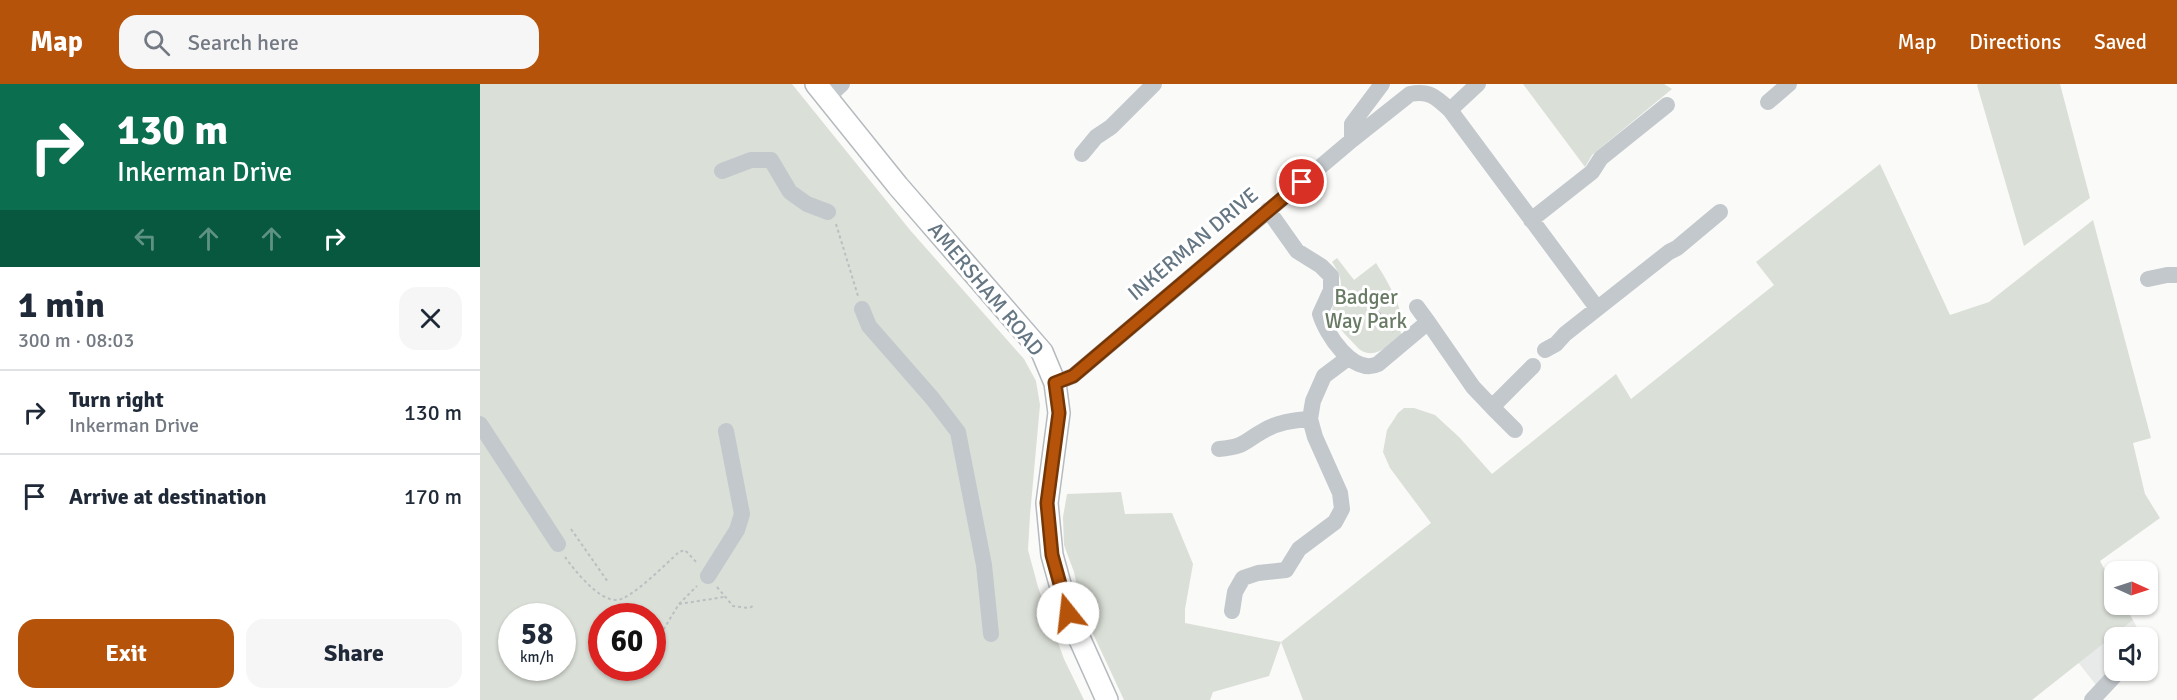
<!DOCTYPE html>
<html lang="en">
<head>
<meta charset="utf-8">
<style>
	body { margin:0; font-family:Signika,sans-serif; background:#f6f6f7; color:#1f2937; height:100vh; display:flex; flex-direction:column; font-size:22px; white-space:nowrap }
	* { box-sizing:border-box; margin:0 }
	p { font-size:20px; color:#747a83 }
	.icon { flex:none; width:33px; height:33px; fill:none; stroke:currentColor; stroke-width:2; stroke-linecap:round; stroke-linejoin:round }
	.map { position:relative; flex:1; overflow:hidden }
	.sheet { display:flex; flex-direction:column; background:#fff; width:480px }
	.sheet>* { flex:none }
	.top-card { background:#0b6e4f; color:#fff; overflow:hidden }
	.needle { width:39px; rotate:93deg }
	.controls { position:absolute; left:1624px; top:477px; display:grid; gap:12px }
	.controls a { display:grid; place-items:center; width:54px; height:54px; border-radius:12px; background:#fff; box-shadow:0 2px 4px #0004; font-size:30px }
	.speed { position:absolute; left:18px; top:519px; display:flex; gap:12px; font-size:30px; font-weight:700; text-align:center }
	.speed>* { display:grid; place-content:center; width:78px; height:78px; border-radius:50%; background:#fff; box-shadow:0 2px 4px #0004; line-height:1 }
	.speed small { font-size:15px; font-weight:400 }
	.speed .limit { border:9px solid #d22; background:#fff; color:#111 }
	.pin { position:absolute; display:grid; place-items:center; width:51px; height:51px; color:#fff; margin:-26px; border:3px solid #fff; border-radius:50%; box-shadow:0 2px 6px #0007 }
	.me { position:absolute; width:66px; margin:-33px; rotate:344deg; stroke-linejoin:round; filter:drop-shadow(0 0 4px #0008) }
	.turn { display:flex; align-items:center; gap:21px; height:126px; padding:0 18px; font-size:27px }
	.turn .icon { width:78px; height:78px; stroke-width:2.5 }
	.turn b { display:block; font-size:42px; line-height:51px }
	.lanes { display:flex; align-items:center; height:57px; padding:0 18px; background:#0003; justify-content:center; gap:30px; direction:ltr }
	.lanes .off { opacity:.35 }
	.round { display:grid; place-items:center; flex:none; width:63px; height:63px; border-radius:18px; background:#f6f6f7 }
	.headline { display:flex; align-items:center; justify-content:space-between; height:102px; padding:0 18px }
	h1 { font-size:36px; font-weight:700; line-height:45px }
	.button { display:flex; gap:12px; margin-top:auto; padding:12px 18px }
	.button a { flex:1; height:69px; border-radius:18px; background:#b45309; color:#fff; font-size:24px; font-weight:700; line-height:69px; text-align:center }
	.button a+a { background:#f6f6f7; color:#1f2937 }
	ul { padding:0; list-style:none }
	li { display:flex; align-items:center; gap:18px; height:84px; padding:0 18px; border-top:2px solid #e0e1e3 }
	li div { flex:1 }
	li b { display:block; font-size:22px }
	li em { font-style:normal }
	header { display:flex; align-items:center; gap:36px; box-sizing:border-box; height:84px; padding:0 30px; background:#b45309; color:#fff }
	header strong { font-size:28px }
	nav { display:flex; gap:33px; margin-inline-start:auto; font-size:21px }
	.search { width:420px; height:54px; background:#f6f6f7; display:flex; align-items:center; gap:15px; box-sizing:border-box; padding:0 21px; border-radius:18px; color:#747a83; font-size:22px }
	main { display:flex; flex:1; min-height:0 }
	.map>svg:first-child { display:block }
	.built { fill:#e8e9e9 }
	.green { fill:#dadfd7; fill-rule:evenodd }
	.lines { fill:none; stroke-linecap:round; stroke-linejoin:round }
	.major-casing { stroke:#b5babe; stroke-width:24 }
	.path { stroke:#bbbfc2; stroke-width:2; stroke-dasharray:3 3; stroke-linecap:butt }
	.minor { stroke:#c3c8cc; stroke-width:16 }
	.major { stroke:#fff; stroke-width:21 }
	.route-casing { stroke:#753606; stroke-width:15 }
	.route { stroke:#b45309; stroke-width:10 }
	.labels { text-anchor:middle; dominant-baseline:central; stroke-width:6; stroke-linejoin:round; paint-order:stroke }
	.street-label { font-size:21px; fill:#657683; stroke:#fff }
	.park-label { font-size:21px; fill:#687a64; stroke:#fff }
</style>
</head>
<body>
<header>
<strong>Map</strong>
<div class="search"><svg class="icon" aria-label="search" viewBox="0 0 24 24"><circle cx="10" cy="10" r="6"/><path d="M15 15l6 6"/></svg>Search here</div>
<nav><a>Map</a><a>Directions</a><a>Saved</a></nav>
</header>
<main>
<section class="sheet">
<div class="top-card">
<div class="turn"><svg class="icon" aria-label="right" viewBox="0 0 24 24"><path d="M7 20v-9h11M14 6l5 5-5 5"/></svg><div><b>130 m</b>Inkerman Drive</div></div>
<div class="lanes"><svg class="icon off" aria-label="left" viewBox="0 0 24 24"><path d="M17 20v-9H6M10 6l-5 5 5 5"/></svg><svg class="icon off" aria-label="ahead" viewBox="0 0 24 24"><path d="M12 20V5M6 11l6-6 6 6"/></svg><svg class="icon off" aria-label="ahead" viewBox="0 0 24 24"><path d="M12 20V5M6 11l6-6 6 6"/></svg><svg class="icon" aria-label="right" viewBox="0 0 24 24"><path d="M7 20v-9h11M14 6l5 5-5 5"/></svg></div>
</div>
<div class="headline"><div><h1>1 min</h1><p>300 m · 08:03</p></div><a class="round"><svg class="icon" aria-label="close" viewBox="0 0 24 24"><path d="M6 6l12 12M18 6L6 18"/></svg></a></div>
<ul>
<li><svg class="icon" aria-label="right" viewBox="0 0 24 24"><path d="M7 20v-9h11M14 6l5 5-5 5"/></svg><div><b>Turn right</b><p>Inkerman Drive</p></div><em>130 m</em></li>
<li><svg class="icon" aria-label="arrive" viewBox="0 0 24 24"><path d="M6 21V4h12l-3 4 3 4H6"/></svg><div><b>Arrive at destination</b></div><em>170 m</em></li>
</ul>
<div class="button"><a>Exit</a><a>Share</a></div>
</section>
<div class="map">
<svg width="1697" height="616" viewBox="0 0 1697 616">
	<rect width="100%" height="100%" fill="#fafaf8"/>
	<path class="built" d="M1653,536L1662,553L1635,554V586L1650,587L1637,597L1616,601L1598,578Z"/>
	<path class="green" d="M0,0H312L430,146L544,275L556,297L560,321L550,431L548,466L558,503L584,575L604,616H0ZM32,532H82V584H32ZM122,532H172V584H122Z
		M1043,0H1184L1192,5L1112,71L1105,83Z
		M1498,0H1580L1610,114L1544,162L1497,1Z
		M1400,80L1470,231L1509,218L1613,136L1671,354L1653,359L1665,410L1680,434L1620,477L1635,504V520L1644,521L1653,536L1552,616H823L801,558L789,592L733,608L730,616H644L602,526L594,488L584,461L583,433L587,410L641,408L645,430L692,429L713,480L705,525V539L801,558L951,439L910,384L903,368L907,346L918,329L924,324H934L955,331L979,353L1012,390L1136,290L1151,315L1294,201L1276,178Z
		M857,174L874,196L896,179C906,195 915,210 920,227C922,236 917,243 922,251C910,260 895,277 879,265C871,256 856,243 853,231C848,211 874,210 852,178Z"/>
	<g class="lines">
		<defs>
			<path id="major" d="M336,0L418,102L562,268L575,299L579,329L567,419L572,471L588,529L627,616"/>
		</defs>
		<use href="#major" class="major-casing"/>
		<path class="path" d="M356,140L378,212
			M865,207C876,210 890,213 896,223C904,235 901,238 913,248
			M91,445L128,498
			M85,473C95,487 119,517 137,516C150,516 188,478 199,468L205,466L218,480
			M237,503L253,522L269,524L273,522
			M199,520L244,513
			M174,561L199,520L217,502"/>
		<path class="minor" d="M347,14L362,0
			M1288,18L1309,0
			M970,26L998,0
			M872,56V40L902,0
			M602,70L616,53L631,43L674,0
			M242,87L271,76H291L310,108L327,120L348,128
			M788,126L817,167L841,182L851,192V206L840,230C846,250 873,292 898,280L948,238L993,303L1012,323L1053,282
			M1051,136L1112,88L1121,74L1187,21
			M1668,195L1687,191H1697
			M937,223L948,238
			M382,225L389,242L452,314L478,348L504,481L511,550
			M1065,266L1076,260L1085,250L1189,168L1197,164L1240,128
			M575,299L593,292L872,56L930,10C949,6 956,13 970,26L1117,224
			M1012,323L1035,346
			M0,340L78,460
			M739,365C765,363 763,358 783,347C797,338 814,336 830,335
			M228,492L257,446L262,430L246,347
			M752,527L755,508L763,494L778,489L806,486L819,465L855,438L862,425L860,409L835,353L830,335L833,317L844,292L868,274
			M1612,616L1640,586"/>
		<use href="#major" class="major"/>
	</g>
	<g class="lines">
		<defs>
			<path id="route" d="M588,529L572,471L567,419L579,329L575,299L593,292L822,98"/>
		</defs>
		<use href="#route" class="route-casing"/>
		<use href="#route" class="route"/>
	</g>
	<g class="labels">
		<g class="street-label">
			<text transform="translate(713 160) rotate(-40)">INKERMAN DRIVE</text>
			<text transform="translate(506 205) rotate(50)">AMERSHAM ROAD</text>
		</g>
		<g class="park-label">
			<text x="886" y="213">Badger<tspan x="886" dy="24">Way Park</tspan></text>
		</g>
	</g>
</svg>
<div class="controls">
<a><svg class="needle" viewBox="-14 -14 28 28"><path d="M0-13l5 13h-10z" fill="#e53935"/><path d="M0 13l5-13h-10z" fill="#747a83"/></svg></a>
<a><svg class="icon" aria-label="sound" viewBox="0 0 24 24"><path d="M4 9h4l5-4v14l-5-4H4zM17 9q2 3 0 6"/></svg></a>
</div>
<div class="speed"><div>58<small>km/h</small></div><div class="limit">60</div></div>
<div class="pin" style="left:822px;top:98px;background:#d93025"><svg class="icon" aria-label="arrive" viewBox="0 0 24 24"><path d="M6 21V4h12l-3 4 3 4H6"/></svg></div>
<svg class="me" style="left:588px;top:529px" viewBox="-20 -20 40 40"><circle r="19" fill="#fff"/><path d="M0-13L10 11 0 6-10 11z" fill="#b45309"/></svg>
</div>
</main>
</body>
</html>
